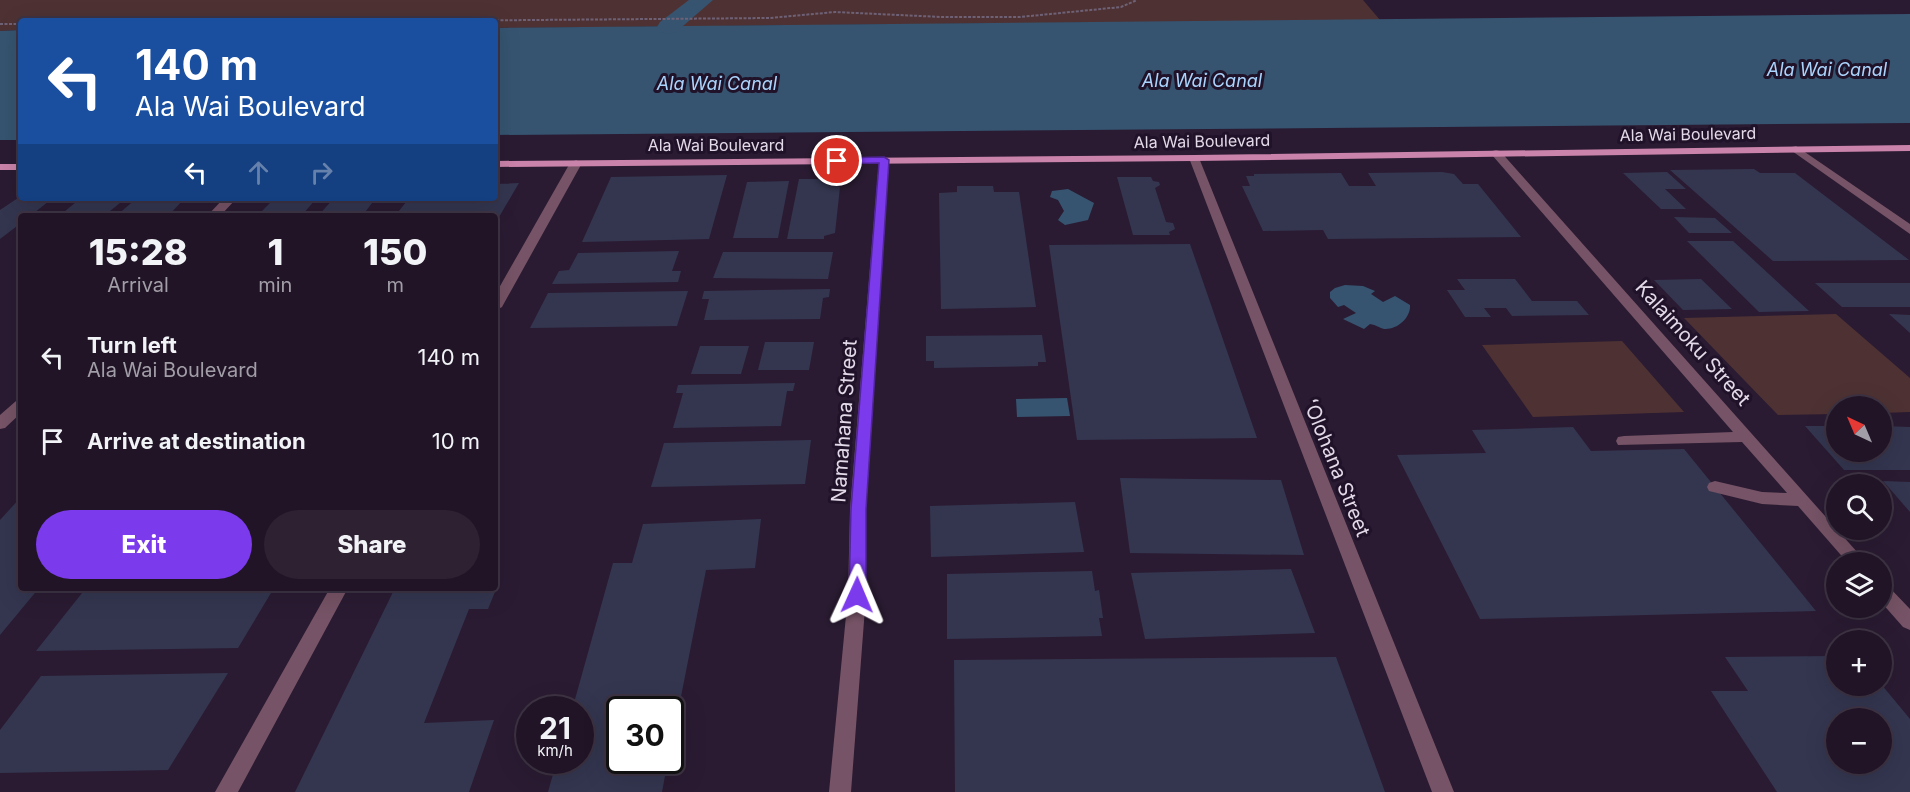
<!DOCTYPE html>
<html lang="en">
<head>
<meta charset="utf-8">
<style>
	body { margin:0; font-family:Inter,sans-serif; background:#2d2132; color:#f1f3f6; height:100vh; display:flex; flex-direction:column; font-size:22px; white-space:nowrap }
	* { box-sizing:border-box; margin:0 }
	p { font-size:20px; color:#a29ea7 }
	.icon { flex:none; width:33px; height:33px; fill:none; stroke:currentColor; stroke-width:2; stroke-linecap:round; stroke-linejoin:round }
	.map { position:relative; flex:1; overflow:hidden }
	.details { position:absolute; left:18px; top:213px; width:480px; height:378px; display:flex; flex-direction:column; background:#201426; border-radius:6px; box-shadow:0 6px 24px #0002,0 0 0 2px #3d3343 }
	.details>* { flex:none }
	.hud { position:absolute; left:18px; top:18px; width:480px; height:183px; border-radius:6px; box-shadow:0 6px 24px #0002,0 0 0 2px #3d3343; background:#1a4fa0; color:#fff; overflow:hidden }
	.needle { width:39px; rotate:316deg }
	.fabs { position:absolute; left:1826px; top:396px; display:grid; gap:12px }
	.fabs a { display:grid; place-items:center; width:66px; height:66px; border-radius:50%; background:#201426; box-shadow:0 6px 24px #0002,0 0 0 2px #3d3343; font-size:30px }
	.speed { position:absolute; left:516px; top:696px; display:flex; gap:12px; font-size:30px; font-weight:700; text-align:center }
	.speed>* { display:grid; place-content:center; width:78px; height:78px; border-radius:50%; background:#201426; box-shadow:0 6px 24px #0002,0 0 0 2px #3d3343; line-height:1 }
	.speed small { font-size:15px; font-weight:400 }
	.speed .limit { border:3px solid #111; border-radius:9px; background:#fff; color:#111 }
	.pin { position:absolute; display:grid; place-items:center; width:51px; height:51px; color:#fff; margin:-26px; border:3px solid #fff; border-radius:50%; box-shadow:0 2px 6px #0007 }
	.me { position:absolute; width:66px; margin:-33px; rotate:1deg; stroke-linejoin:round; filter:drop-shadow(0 0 4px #0008) }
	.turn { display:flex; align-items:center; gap:21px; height:126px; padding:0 18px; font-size:27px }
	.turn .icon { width:78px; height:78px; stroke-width:2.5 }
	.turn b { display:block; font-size:42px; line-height:51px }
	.lanes { display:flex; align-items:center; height:57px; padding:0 18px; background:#0003; justify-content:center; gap:30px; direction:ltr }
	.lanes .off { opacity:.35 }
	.eta { display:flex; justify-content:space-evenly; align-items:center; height:102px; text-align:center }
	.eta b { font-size:36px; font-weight:800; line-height:42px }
	.cta { display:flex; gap:12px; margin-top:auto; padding:12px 18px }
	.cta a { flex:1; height:69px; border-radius:36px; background:#7c3aed; color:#fff; font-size:24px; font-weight:800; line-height:69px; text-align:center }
	.cta a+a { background:#2d2132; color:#f1f3f6 }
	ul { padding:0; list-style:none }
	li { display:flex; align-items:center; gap:18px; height:84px; padding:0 18px }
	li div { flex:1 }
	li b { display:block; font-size:22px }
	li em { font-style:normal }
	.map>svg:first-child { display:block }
	.green { fill:#4e3233 }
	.water { fill:#365470 }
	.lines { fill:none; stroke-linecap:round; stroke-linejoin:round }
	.canal { fill:#365470; fill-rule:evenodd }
	.building { fill:#343650; fill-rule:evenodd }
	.path { stroke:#6e6176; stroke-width:2; stroke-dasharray:3 1.5; stroke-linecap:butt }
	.minor { fill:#765366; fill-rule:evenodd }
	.major { fill:#ca83aa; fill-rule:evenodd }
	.route { fill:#7c3aed; stroke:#51269a; stroke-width:1.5 }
	.labels { text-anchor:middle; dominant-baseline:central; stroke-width:6; stroke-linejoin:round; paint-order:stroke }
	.far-street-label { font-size:16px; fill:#e3dae9; stroke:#201228 }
	.far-water-label { font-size:18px; font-style:italic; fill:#abd4fd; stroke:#201228 }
	.street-label { font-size:20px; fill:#e3dae9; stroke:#201228 }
</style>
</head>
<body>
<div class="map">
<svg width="1910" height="792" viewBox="0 0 1910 792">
	<rect width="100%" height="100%" fill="#2a1b32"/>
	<path class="green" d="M0,0H1363L1380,20L495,28V21H21V30L0,31Z
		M1836,314L1910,378V412L1881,413V406H1836V414L1778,415L1684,318Z
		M1622,341L1684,412L1533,417L1482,345Z"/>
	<path class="water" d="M1910,14V123L495,135V28Z
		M21,30V140H0V31Z
		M1068,189L1094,203L1088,220L1065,225L1058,220L1064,211L1058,200L1050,197L1052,191Z
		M1345,285L1363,286L1375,291L1371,294L1383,302L1395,296L1410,305C1411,318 1397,330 1384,329C1380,328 1376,325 1370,324L1364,329L1343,319L1356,313L1344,305L1338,307L1330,298V292L1335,288Z
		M1067,398L1070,416L1017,417L1016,399Z"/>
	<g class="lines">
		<path class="canal" d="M689,0H713L676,32L668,34L660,32L657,27L660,22Z"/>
	</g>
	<path class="building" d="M1754,169L1760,173H1795L1909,260L1773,261L1670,170Z
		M1442,172L1454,174L1463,184H1478L1521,237L1328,239L1323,230L1263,231L1242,186H1250L1246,176H1254V174L1341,173L1349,186H1376L1368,173Z
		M1667,172L1686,189H1665L1686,209H1661L1623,173Z
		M727,175L709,239L582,242L611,177Z
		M1117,177H1151L1153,181L1159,182L1160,185L1155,188L1166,222L1173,223L1175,229L1169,232L1170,235H1133Z
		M799,179H832L831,184L840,187L835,233L824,236V239H787Z
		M789,181L778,238H733L747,182Z
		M519,183L499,217L395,216L406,202H413L416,198H495V184Z
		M957,186H993L994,192H1019L1036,307L941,309L939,193L957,192Z
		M21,196V198H53L30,216H21V223L0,239V210Z
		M81,198H126L104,216H59Z
		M137,198H185L169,215L116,216Z
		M275,198H317L301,216H257Z
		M334,198H376L362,216H318Z
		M1674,217L1715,218L1732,233H1689Z
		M1687,241H1733L1809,311L1759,312Z
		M1190,244L1257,438L1077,440L1049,245Z
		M679,251L672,271H681L678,282L552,284L559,271L569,270L578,253Z
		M723,252H833L828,279L713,278Z
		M1457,279H1515L1532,301H1577L1589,315L1512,316L1506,308H1484L1491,317H1465L1447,290H1465Z
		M1701,279L1732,309L1683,310L1654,280Z
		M1815,283H1910V307H1842Z
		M830,289L829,297L823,298L820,319L704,320L709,299H702L704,291Z
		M688,291L677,326L530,328L548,293Z
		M1889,314L1910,315V333Z
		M1042,335L1046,362H1038V366L934,368V361H926V336Z
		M765,342H814L809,370H758Z
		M700,346H749L741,374H691Z
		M795,383L793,391H787L781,426L673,428L683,393H676L678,385Z
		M1805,426H1836V452H1881V426L1910,427V470H1844Z
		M1573,427L1591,451L1684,449L1816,611L1480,619L1397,455L1486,453L1472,430Z
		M811,440L805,484L651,487L664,443Z
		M1120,478L1281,480L1304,555L1130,553Z
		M1883,481L1910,482V512Z
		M21,497V588H39L0,635V520Z
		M1075,502L1084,552L931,557L930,506Z
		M761,519L755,568L706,570L672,742L670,710H620V760H668L662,792H548L557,760H580V710H572L613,563H632L643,524Z
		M1291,569L1315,633L1145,639L1131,573Z
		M1092,571L1095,591L1099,590L1103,618H1099L1102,636L947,639V574Z
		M495,582H499L488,609H469L424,723L494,720L469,792H295L395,588H495Z
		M86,588H274L238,648L36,651Z
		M1836,656V686H1881V684L1910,719V792H1777L1711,691H1748L1725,657ZM1836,718H1881V764H1836Z
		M1336,657L1385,792H955L954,660Z
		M228,673L168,770L0,773V730L41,676Z"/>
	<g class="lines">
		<path class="path" d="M415,21L770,18L835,12L941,17H1020L1121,7L1137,0
			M0,24H21"/>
		<path class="minor" d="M1796,146L1910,224V234L1792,151V147Z
			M1496,150L1500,151L1866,562H1847L1798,506L1762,504L1709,491L1707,487L1709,483L1715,481L1762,492L1787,493L1742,442L1618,445L1616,441L1618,437L1624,436L1733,432L1492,155V151Z
			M1194,155L1199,158L1454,792H1432L1189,158Z
			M884,157L889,160L866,509V595L851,792H829L848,595L850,509L879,160Z
			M576,160L582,163L502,307L495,311V295L570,163Z
			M224,198H237L220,216H207Z
			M21,399V413L5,428L0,429V415L16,401Z
			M1881,583L1887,585L1910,609V630L1903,627L1881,602Z
			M330,588H348L238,792H215Z"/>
		<path class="major" d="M1910,145V151L1194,161L495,167V161L1194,155Z
			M0,164H21V170H0Z"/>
	</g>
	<path class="route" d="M884,157L889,160L866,509V595L863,600L857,602L851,600L849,595L851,509L879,163L837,164L832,161L837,158Z"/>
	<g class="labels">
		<g class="far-street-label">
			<text transform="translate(1688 134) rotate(-1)">Ala Wai Boulevard</text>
			<text transform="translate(1202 141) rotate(-1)">Ala Wai Boulevard</text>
			<text x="716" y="145">Ala Wai Boulevard</text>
		</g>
		<g class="far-water-label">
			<text x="1827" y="69">Ala Wai Canal</text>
			<text x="1202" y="80">Ala Wai Canal</text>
			<text x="717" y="83">Ala Wai Canal</text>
		</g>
		<g class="street-label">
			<text transform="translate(1693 343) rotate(48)">Kalaimoku Street</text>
			<text transform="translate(844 421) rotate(-86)">Namahana Street</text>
			<text transform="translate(1337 468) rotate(68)">ʻOlohana Street</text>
		</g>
	</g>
</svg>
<div class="fabs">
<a><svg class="needle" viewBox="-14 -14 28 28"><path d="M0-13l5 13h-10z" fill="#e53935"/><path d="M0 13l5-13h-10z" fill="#a29ea7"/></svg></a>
<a><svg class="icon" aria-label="search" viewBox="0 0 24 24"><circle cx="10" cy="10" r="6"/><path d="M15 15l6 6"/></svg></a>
<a><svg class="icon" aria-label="layers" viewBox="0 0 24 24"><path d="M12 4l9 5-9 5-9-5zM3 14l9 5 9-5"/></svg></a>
<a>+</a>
<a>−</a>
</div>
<div class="speed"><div>21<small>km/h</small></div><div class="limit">30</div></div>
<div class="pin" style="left:837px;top:161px;background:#d93025"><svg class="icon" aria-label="arrive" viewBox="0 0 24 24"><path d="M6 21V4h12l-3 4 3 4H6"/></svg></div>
<svg class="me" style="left:857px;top:595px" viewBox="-20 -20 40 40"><path d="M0-17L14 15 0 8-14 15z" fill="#7c3aed" stroke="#fff" stroke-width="4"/></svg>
<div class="hud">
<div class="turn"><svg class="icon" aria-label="left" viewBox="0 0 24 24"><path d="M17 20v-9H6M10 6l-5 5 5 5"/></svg><div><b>140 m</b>Ala Wai Boulevard</div></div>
<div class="lanes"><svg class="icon" aria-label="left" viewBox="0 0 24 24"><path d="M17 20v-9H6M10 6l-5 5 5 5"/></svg><svg class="icon off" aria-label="ahead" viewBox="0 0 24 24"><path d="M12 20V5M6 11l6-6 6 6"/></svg><svg class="icon off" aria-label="right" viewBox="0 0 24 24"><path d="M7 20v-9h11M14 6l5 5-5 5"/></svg></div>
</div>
<section class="details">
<div class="eta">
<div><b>15:28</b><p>Arrival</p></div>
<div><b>1</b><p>min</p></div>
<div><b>150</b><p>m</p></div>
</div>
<ul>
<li><svg class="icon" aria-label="left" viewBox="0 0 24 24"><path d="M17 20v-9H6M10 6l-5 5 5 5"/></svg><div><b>Turn left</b><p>Ala Wai Boulevard</p></div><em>140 m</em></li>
<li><svg class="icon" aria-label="arrive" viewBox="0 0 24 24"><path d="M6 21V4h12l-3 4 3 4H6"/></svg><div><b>Arrive at destination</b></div><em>10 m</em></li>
</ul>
<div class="cta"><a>Exit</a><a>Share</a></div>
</section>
</div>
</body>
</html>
